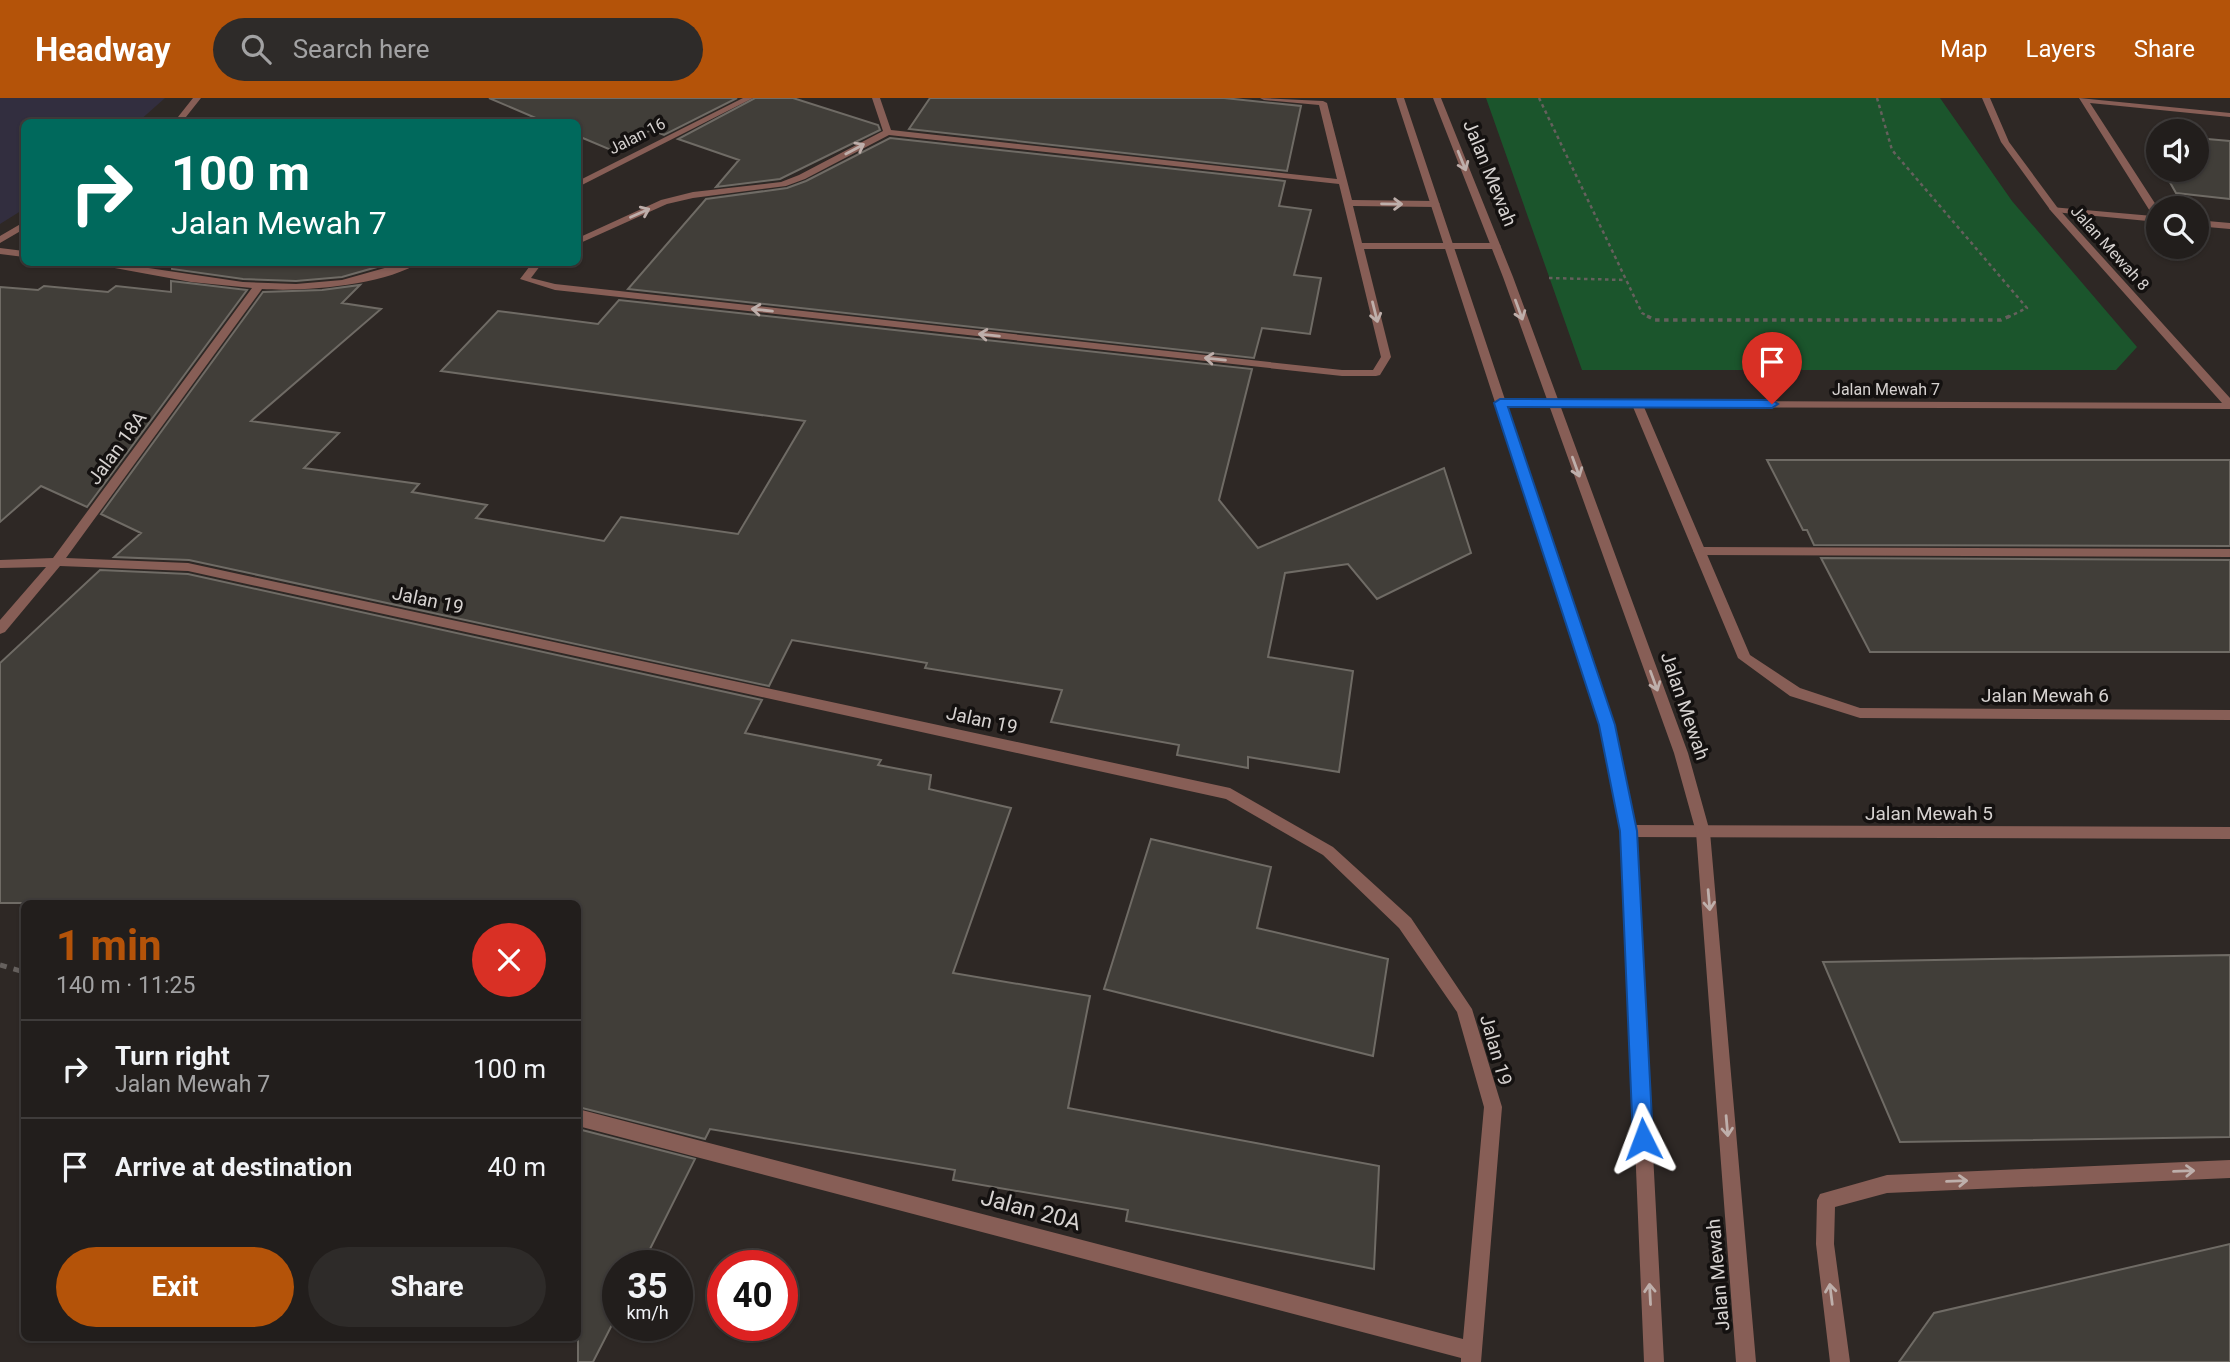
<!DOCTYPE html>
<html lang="en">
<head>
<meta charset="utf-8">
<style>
	body { margin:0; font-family:Roboto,sans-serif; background:#2e2b29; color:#f1f3f6; height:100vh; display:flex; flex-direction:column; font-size:26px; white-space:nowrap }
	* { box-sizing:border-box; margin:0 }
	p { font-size:23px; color:#a2a2a3 }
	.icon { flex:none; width:38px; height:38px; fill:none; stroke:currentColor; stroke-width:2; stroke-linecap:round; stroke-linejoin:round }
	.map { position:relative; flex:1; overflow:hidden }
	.drawer { position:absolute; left:21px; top:802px; width:560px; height:441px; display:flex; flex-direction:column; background:#221e1c; border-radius:10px; box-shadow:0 2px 5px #0004,0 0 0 2px #3f3c3b }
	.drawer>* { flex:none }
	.hud { position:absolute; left:21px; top:21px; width:560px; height:147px; border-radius:10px; box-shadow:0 2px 5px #0004,0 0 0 2px #3f3c3b; background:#00695c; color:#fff; overflow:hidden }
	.buttons { position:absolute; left:2146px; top:21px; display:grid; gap:14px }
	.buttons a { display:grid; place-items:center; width:63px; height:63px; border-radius:50%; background:#221e1c; box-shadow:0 2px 5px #0004,0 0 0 2px #3f3c3b; font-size:35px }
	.speed { position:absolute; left:602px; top:1152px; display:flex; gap:14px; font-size:35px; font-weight:700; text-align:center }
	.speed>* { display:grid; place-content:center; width:91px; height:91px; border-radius:50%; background:#221e1c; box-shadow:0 2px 5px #0004,0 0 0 2px #3f3c3b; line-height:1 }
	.speed small { font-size:18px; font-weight:400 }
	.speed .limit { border:10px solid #d22; background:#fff; color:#111 }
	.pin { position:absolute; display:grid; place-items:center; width:60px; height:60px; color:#fff; margin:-72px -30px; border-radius:50% 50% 50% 0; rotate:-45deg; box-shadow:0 0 7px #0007 }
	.pin .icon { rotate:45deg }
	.me { position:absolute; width:77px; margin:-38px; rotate:357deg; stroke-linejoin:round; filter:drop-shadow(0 0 5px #0008) }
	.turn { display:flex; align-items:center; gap:24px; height:147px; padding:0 35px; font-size:32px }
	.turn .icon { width:91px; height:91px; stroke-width:2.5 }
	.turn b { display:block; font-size:49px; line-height:60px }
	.round { display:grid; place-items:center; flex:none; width:74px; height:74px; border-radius:37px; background:#2e2b29 }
	.overview { display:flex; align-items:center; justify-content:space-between; height:119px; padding:0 35px }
	h1 { font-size:42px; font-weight:700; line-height:52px; color:#b45309 }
	.primary-button { display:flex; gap:14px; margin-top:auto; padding:14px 35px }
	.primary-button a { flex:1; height:80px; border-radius:42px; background:#b45309; color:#fff; font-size:28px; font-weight:700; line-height:80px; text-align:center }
	.primary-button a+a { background:#2e2b29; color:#f1f3f6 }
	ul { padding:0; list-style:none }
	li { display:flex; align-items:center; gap:21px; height:98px; padding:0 35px; border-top:2px solid #3f3c3b }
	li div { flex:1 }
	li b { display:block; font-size:26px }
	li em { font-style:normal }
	header { display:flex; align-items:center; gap:42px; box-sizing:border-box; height:98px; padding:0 35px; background:#b45309; color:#fff }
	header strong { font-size:33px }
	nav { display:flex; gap:38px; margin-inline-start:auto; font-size:24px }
	.search { width:490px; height:63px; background:#2e2b29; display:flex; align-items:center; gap:18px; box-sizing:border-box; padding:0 24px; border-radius:38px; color:#a2a2a3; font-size:26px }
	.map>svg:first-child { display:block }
	.education { fill:#322e3f }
	.green { fill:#1b552c }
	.building { fill:#413e39; stroke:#6f6b65; stroke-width:2 }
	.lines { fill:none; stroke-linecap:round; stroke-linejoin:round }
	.path-far2 { stroke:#65605d; stroke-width:2.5; stroke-dasharray:3.5 3.5; stroke-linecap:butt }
	.path-far1 { stroke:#65605d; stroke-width:3.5; stroke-dasharray:4.5 4.5; stroke-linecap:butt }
	.path { stroke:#65605d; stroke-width:5; stroke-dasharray:7 7; stroke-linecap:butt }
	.service { fill:#875e56; fill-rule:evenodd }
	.minor { fill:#875e56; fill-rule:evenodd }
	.tertiary { fill:#875e56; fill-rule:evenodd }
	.oneway { stroke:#beafab }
	.route { fill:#1a73e8; stroke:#114b97; stroke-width:2 }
	.labels { text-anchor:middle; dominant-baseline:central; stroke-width:7; stroke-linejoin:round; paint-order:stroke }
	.far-street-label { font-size:16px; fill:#d6d2d0; stroke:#141110 }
	.street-label { font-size:19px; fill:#d6d2d0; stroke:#141110 }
	.near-street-label { font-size:23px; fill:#d6d2d0; stroke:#141110 }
</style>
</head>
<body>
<header>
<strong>Headway</strong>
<div class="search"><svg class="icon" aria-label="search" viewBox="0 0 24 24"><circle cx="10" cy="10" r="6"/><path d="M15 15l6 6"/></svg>Search here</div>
<nav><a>Map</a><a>Layers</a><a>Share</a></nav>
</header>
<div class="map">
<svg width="2230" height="1264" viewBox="0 0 2230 1264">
	<rect width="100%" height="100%" fill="#2e2825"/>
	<path class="education" d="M0,0H165L138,24H24V111L0,126Z"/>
	<path class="green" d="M1486,0H1940L2012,103L2137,249L2116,272H1582Z"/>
	<path class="building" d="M489,0H737L664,37L651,32L611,52L578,38V24H545Z
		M755,0H793L878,27L880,32L780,81L716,89L739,62L678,41Z
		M930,0H1224L1301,8L1287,73L909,31Z
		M890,40L1285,83L1279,108L1311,112L1294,177L1321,180L1310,236L1262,230L1254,260L628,191L706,101L787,90L806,83Z
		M2196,40L2230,43V101L2176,95L2163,72H2196Z
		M172,164H382L377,169L342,179L296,183L243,181L172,171Z
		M171,183L247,192L87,409L41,388L0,424V189L38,192L44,188L108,194L116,188L171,194Z
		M360,187L342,205L381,211L251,323L339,335L304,370L419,386L412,394L487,407L476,420L604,443L621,419L738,436L805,323L441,273L498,213L598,226L619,202L1252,271L1219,402L1258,450L1444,370L1471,455L1377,501L1348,466L1285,475L1268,559L1353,573L1339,674L1248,659V670L1177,657L1179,647L1051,624L1062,592L925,570L927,565L792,542L769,588L189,462L114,459L141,435L101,416L263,194L322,192Z
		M1767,362H2230V448L1814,447L1807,432H1803Z
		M1821,460L2230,462V554H1870Z
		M100,472L188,476L762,602L745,635L881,662L878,667L931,677L929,691L1011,710L953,875L1090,898L1068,1010L1379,1068L1374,1171L1126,1123L1128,1112L953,1082L955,1072L710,1031L705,1041L578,1009V805H0V565Z
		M1151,741L1271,769L1257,830L1388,861L1373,958L1104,891Z
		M2230,857V1039L1900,1044L1823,864Z
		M578,1031L695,1061L642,1167H618V1215L593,1264H578Z
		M2230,1146V1264H1899L1934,1215Z"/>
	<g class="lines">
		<path class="path-far2" d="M1539,0L1642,215L1651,220
			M1877,0L1892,52L2027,210L2006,220
			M1549,180L1626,182"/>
		<path class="path-far1" d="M1647,218L1655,222H2001L2010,218"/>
		<path class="path" d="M0,867L24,874"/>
		<path class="service" d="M2079,0L2230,15V19L2090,5L2158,110V124L2054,114L2049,111L2051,109L2153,118Z
			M2196,122L2230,125V131L2196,128Z
			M1699,449L2230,451V459L1699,457L1693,453Z
			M2230,1062V1080L1887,1095L1835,1109L1834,1146L1850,1264H1830L1816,1146L1817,1102L1820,1096L1887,1077Z"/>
		<path class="minor" d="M193,0H201L182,24H174Z
			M743,0H753L578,89V83Z
			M872,0H880L891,32L1337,81L1319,7L1264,2L1260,0L1323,3L1327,5L1352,102L1435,103L1440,106L1435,109L1353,108L1362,145H1496L1501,148L1496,151H1364L1391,259L1380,277L1376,278H1342L555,192L520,181L533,164H543L531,180L555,186L1342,272H1373L1381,259L1339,86L889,37L805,81L786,88L693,100L667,106L578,146V140L661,102L693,94L781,84L799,77L883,33Z
			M1982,0H1990L2009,44L2057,109L2230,300V311L1644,309L1750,557L1800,590L1860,610L2230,612V622L1860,620L1790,598L1738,560L1633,309L1500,308L1495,305L1500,302L2222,305L2051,113L2001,44Z
			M24,124V131L0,145V138Z
			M0,150L24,153V159L0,156Z
			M82,164H108L243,184L296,186L342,182L406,164H421C384,187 306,194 262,191L66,460L188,465L1230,690L1333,749L1411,820L1472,911L1502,1009L1481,1264H1461V1260L578,1028V1011L1463,1241L1484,1009L1457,914L1399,830L1323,757L1226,701L188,473L60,468L5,534L0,536V522L46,469L0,470V462L53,460L252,190L191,184Z
			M1629,727L2230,729V741L1629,739L1624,737L1622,733L1624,729Z"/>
		<path class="tertiary" d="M1396,0H1404L1614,627L1636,733L1664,1264H1644L1622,733L1600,627Z
			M1433,0H1441L1513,179L1688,655L1710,734L1756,1264H1736L1696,734L1674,655L1503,179Z"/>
	</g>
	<defs><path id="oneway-shaft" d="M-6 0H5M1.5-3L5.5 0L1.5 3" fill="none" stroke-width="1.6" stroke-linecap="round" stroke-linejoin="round" transform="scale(1.75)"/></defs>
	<g class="oneway">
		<use href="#oneway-shaft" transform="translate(855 51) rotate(-28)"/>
		<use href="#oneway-shaft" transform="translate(1462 63) rotate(68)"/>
		<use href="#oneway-shaft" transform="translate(1392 106) rotate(1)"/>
		<use href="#oneway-shaft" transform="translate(640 115) rotate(-24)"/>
		<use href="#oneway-shaft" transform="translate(762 212) rotate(-174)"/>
		<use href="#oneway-shaft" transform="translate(1519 212) rotate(70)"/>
		<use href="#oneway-shaft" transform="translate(1375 214) rotate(76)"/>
		<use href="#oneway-shaft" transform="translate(989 237) rotate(-174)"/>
		<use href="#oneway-shaft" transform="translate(1215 261) rotate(-174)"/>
		<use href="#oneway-shaft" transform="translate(1576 369) rotate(70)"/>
		<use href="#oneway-shaft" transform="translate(1654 583) rotate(70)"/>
		<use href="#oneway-shaft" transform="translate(1709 802) rotate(85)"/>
		<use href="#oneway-shaft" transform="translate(1727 1028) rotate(85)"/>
		<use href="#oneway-shaft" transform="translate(2184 1073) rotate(-2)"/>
		<use href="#oneway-shaft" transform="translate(1957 1083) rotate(-2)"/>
		<use href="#oneway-shaft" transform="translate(1650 1196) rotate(-93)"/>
		<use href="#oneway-shaft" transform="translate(1831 1196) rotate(-97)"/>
	</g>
	<path class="route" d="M1500,301L1772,302L1778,306L1772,310L1508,309L1615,627L1637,733L1653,1041L1650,1048L1643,1051L1636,1048L1633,1041L1620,733L1599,627L1494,305Z"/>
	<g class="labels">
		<g class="far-street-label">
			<text transform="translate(637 38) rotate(-27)">Jalan 16</text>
			<text transform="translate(2110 150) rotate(48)">Jalan Mewah 8</text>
			<text x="1886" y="291">Jalan Mewah 7</text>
		</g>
		<g class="street-label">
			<text transform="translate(1490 75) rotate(68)">Jalan Mewah</text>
			<text transform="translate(117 350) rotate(-54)">Jalan 18A</text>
			<text transform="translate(428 502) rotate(12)">Jalan 19</text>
			<text x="2045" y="597">Jalan Mewah 6</text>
			<text transform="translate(1685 608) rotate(71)">Jalan Mewah</text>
			<text transform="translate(982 622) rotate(12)">Jalan 19</text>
			<text x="1929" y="715">Jalan Mewah 5</text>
			<text transform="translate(1496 952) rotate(74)">Jalan 19</text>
			<text transform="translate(1718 1177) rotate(-95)">Jalan Mewah</text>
		</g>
		<g class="near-street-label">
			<text transform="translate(1031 1112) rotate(15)">Jalan 20A</text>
		</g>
	</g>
</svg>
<div class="buttons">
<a><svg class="icon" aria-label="sound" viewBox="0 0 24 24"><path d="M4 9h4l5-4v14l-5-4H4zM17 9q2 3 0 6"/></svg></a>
<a><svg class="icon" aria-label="search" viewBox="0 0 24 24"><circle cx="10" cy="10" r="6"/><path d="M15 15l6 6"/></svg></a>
</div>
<div class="speed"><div>35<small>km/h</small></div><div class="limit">40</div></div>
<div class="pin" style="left:1772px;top:306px;background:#d93025"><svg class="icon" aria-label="arrive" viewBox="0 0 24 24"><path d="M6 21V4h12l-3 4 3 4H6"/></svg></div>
<svg class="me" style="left:1643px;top:1041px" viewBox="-20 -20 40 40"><path d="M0-17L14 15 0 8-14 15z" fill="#1a73e8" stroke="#fff" stroke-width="4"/></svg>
<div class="hud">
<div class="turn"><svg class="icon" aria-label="right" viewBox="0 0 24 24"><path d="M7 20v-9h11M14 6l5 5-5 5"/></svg><div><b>100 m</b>Jalan Mewah 7</div></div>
</div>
<section class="drawer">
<div class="overview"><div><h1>1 min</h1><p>140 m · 11:25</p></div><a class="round" style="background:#d93025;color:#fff"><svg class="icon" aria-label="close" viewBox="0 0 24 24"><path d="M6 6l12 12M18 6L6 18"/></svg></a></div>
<ul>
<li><svg class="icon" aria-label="right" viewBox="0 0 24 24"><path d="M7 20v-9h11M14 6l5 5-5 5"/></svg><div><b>Turn right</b><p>Jalan Mewah 7</p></div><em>100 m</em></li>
<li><svg class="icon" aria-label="arrive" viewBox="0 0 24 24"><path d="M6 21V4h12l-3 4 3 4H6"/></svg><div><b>Arrive at destination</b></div><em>40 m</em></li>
</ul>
<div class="primary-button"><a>Exit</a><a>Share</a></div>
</section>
</div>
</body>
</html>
